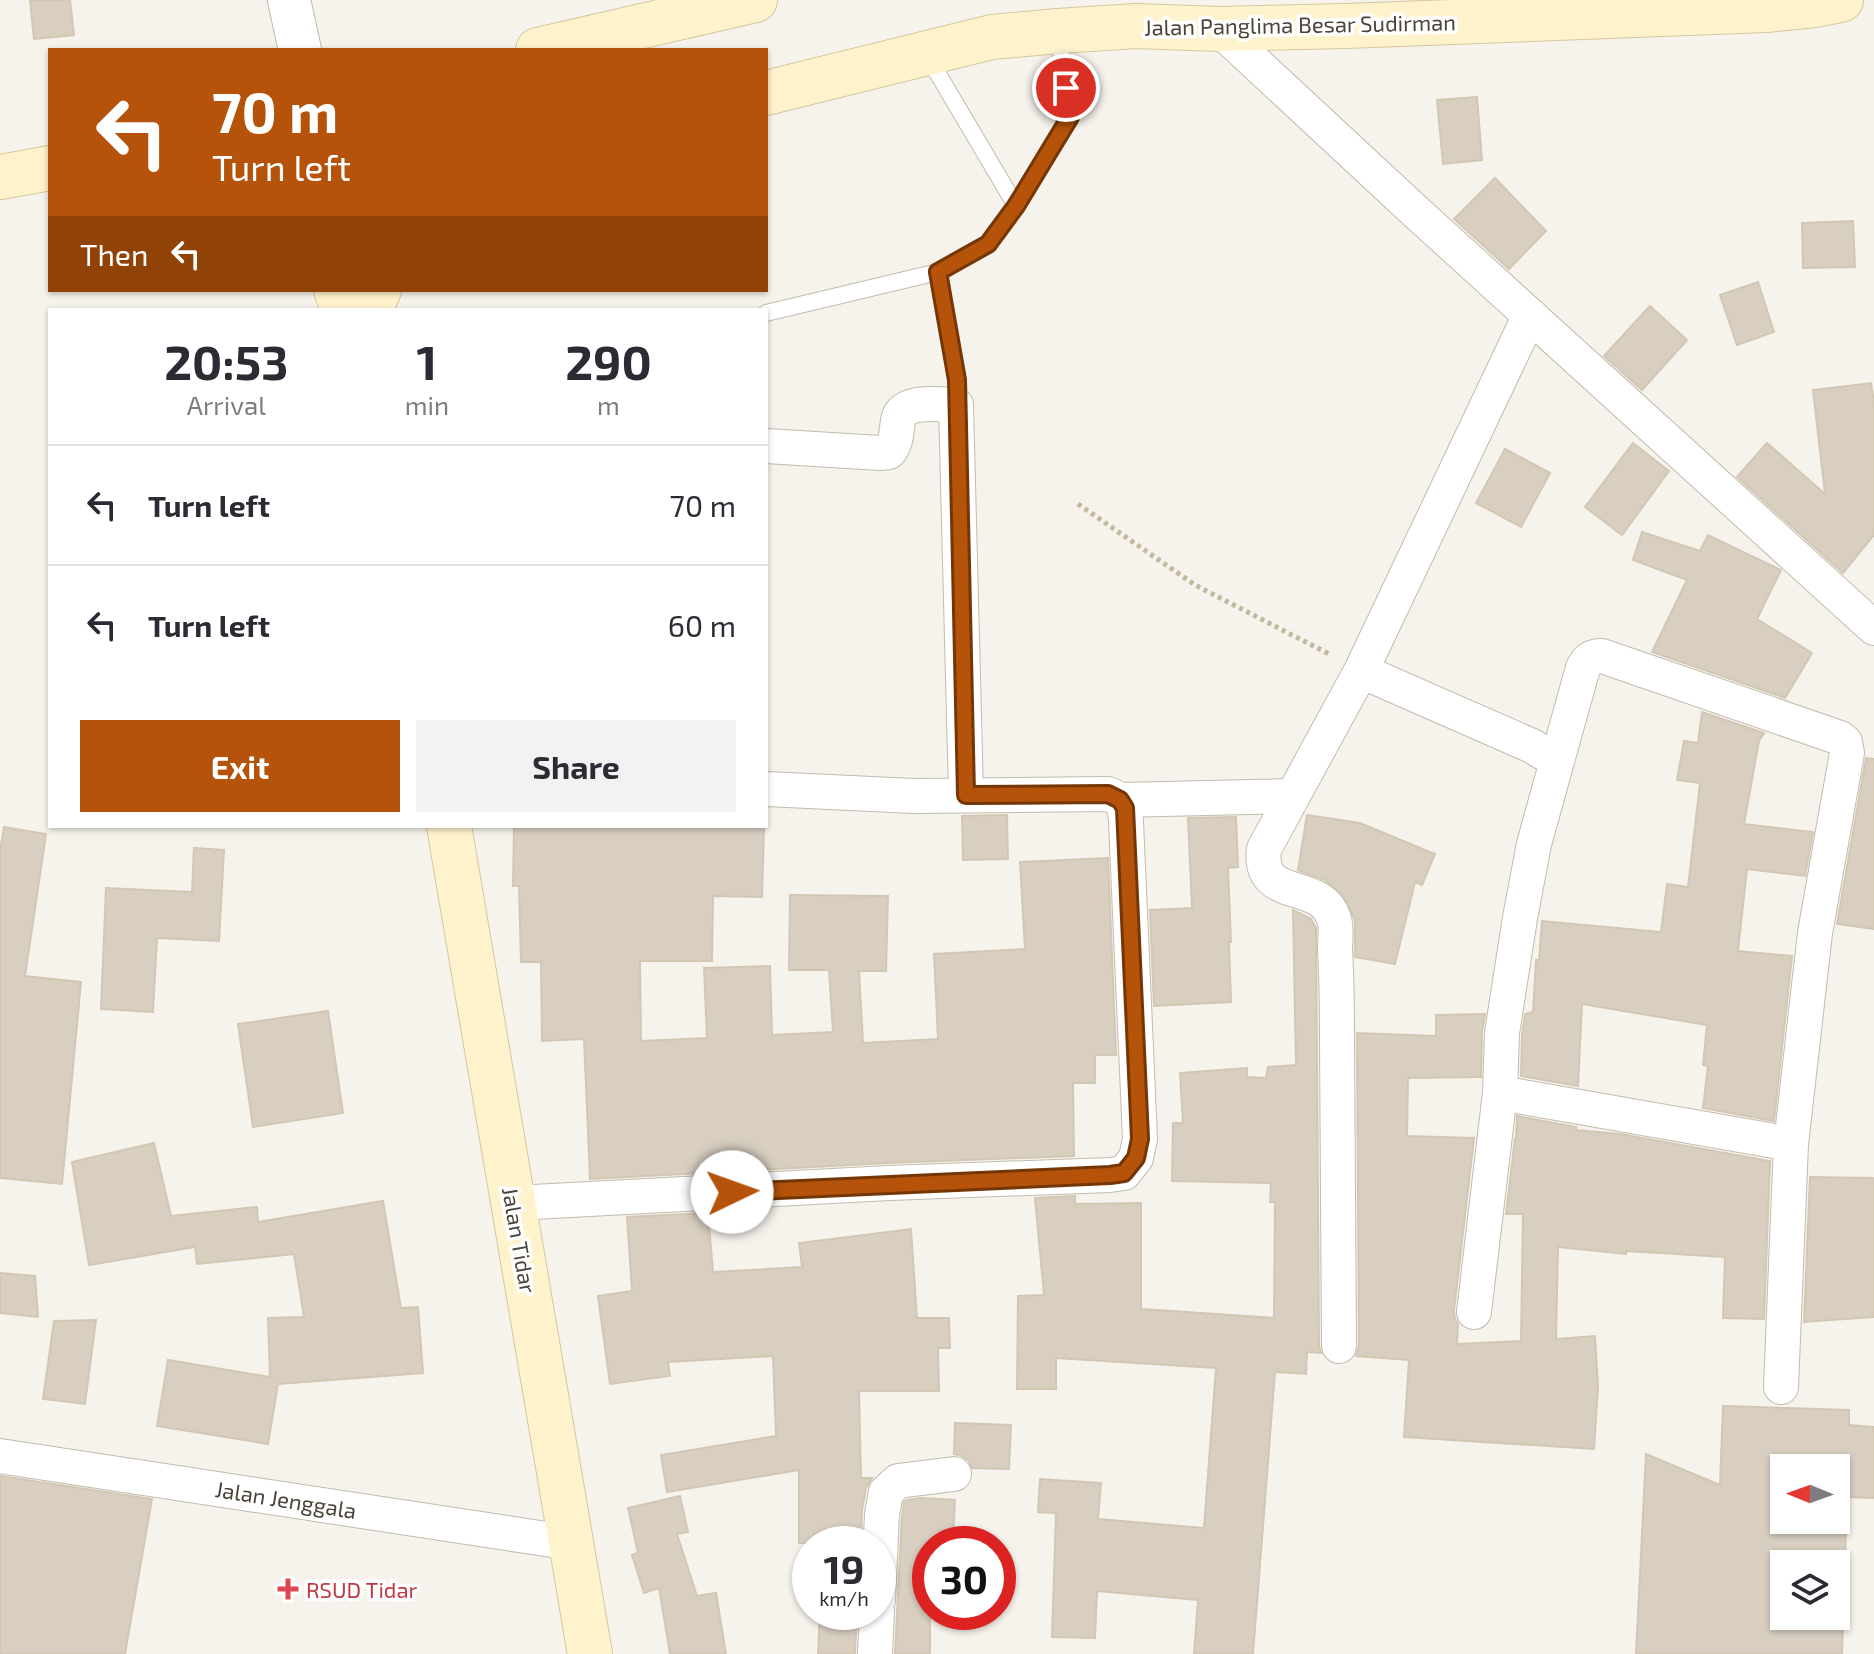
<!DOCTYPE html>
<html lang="en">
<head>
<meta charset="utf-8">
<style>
	body { margin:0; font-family:"Exo 2",sans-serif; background:#f2f2f3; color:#2b2b33; height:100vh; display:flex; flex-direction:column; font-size:30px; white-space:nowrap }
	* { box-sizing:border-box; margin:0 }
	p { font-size:26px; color:#7c7c81 }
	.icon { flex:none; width:44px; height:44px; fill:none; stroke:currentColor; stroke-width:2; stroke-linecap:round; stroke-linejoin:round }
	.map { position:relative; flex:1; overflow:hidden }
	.panel { position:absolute; left:48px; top:308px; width:720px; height:520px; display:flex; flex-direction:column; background:#fff; border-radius:0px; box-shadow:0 2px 6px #0004 }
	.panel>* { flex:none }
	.hud { position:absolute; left:48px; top:48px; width:720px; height:244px; border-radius:0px; box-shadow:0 2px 6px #0004; background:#b45309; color:#fff; overflow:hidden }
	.needle { width:52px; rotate:271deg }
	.controls { position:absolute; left:1770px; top:1454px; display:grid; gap:16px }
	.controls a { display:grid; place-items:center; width:80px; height:80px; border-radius:0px; background:#fff; box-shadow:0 2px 6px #0004; font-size:40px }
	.speed { position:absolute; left:792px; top:1526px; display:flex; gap:16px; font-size:40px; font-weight:700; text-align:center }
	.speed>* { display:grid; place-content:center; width:104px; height:104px; border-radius:50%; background:#fff; box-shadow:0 2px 6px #0004; line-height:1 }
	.speed small { font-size:20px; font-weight:400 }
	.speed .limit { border:12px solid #d22; background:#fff; color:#111 }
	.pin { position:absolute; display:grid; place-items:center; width:68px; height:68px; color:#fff; margin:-34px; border:4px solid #fff; border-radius:50%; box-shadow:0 2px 8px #0007 }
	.me { position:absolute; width:88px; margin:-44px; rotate:87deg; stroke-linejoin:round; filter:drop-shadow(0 0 6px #0008) }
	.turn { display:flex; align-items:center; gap:28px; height:168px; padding:0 32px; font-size:36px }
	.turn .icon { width:104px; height:104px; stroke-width:2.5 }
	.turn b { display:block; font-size:56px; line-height:68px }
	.then { display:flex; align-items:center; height:76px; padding:0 32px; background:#0003; gap:16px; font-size:30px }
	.eta { display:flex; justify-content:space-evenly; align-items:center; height:136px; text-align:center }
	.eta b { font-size:48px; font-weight:700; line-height:56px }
	.primary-button { display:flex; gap:16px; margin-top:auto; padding:16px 32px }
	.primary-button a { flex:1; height:92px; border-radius:0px; background:#b45309; color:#fff; font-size:32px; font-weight:700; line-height:92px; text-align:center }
	.primary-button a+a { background:#f2f2f3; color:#2b2b33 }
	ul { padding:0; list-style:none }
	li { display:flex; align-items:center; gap:24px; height:120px; padding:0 32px; border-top:2px solid #e1e1e2 }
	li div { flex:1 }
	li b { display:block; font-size:30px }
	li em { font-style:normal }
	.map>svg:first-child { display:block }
	.building { fill:#d8cfc1; stroke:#d3c7b4; stroke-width:2; fill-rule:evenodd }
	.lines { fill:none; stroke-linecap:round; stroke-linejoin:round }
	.service-casing { stroke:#c2bbae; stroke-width:18 }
	.minor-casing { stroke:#c2bbae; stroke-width:36 }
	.tertiary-casing { stroke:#c2bbae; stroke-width:44 }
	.secondary-casing { stroke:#d6c79b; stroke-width:46 }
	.path { stroke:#c4b79f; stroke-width:5; stroke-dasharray:4 4; stroke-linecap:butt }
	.service { stroke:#fff; stroke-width:16 }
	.minor { stroke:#fff; stroke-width:34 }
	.tertiary { stroke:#fff; stroke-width:42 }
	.secondary { stroke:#fff3cd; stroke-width:44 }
	.route-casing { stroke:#753606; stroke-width:20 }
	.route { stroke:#b45309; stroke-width:14 }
	.health-dot { fill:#e0444e; stroke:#fff; stroke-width:3 }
	.labels { text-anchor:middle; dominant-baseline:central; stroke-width:7; stroke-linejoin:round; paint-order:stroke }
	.street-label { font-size:22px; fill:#4b4439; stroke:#fff }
	.health-label { font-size:22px; fill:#be3a42; stroke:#fff; text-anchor:start }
</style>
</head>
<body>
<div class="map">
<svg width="1874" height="1654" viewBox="0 0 1874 1654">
	<rect width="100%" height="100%" fill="#f6f3ec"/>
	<path class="building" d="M30,0H70L74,35L34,39Z
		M1477,97L1482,160L1443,164L1437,100Z
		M1495,178L1546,231L1509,269L1454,219Z
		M1853,221L1855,267L1803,268L1802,223Z
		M1758,282L1774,332L1737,345L1720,295Z
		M1650,306L1687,340L1642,390L1604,356Z
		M1871,383L1874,403V535L1843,573L1737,477L1767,443L1825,494L1813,390Z
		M1633,443L1669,471L1622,535L1585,507Z
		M1505,449L1550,473L1521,527L1476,503Z
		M1642,532L1700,551L1708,535L1781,570L1757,619L1812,653L1785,698L1652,652L1687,580L1633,560Z
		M1702,712L1764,733L1759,741L1744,824L1813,832L1805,876L1747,869L1738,951L1792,956L1774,1121L1703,1108L1708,1066L1703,1065L1707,1025L1582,1004L1578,1086L1521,1076L1522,1035L1525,1014L1533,1012L1536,960H1539L1542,921L1661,932L1667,884L1688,887L1700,783L1677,780L1684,741L1698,743Z
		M1866,758L1874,759V929L1837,924Z
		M1007,815L1008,859L963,860L962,816Z
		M1307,815L1360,823L1435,854L1422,885L1415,882L1395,964L1355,957V920L1344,897L1325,880L1298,870Z
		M1236,817L1238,867L1228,868L1231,942H1229L1231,1002L1154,1006L1150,910L1192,908L1188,818Z
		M514,826H764L762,897L713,896L712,961H640L641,1041L707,1038L704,968L770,966L772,1035L833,1032L829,970H789L790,895L888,896L886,971H859L863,1043L938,1039L934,954L1025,949L1020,862L1108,858L1116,1055H1095V1083H1073L1074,1156L888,1163L590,1179L584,1039L542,1041L541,962H521L519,886H513Z
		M4,827L46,834L25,976L81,982L62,1184L0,1178V851Z
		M194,848L224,850L219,941L157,938L153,1012L101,1009L106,888L192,892Z
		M1293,910L1311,919L1316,928L1319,1346L1321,1353L1307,1352L1306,1374L1275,1372L1253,1654H1194L1198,1600L1097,1591L1095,1638L1052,1637L1056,1513L1038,1512L1040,1479L1101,1483L1098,1519L1204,1528L1216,1368L1056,1358V1389H1017L1018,1296L1044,1295L1035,1198L1075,1196V1204L1141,1203V1309L1274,1318L1275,1202H1270L1271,1183L1172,1181L1173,1123H1183L1180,1073L1247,1068V1077L1266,1078L1268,1067L1296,1065Z
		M328,1011L343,1113L253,1127L238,1024Z
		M1485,1014L1482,1032L1481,1077L1408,1078L1407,1136L1474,1138L1454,1310L1455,1319L1458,1324L1457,1344L1521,1341L1523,1214H1506L1515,1139H1516L1517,1116L1576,1127V1130L1620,1134L1770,1161L1764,1319L1723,1318L1725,1257L1626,1251V1254L1558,1247L1556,1339L1595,1336L1598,1387L1594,1449L1404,1437L1409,1360L1356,1356L1359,1346L1357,1033L1436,1036V1015Z
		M154,1143L171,1216L257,1207L258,1222L383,1201L401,1308L418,1307L423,1373L278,1384L268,1444L157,1426L168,1360L270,1377L268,1318L304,1317L294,1254L197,1264L195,1247L89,1265L72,1162Z
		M1810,1177L1874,1178V1317L1804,1322Z
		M708,1213L713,1272L802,1267L799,1243L911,1229L917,1318H949L950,1348H938L939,1391H859L861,1478H872L866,1488L862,1510L861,1543H799V1470L667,1492L661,1455L776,1436L773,1356L668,1362L670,1376L610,1384L598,1296L632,1291L627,1217Z
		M0,1273L35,1276L38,1317L0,1313Z
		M96,1320L85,1404L43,1399L54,1321Z
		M1723,1406L1849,1410V1425L1874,1427V1498L1847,1497L1842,1654H1636L1646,1454L1720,1485ZM1784,1468H1836V1520H1784ZM1784,1564H1836V1616H1784Z
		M955,1423L1011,1425L1009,1469L972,1468L969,1461L962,1456L954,1454Z
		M0,1476L152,1499L125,1654H0Z
		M680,1496L688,1532L677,1534L697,1596L716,1593L726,1654H670L659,1588L644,1593L632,1555L638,1553L628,1508Z
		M921,1498L955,1500L953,1542L930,1541V1654H895L902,1516L904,1502L907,1500Z
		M820,1612H857L855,1654H818Z"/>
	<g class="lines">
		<defs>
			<path id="service" d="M1016,206L1070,117L1058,31
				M938,272L957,380L956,405
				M766,313L938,272L988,244L1016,206L928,57"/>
			<path id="minor" d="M1219,29L1416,212L1874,628
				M766,446L880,453L889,452C897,442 896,433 898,421C900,399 940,404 956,405L966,795
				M1361,671L1532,746L1557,761L1534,844L1520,918L1502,1033L1500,1093L1474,1312
				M1557,761L1583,668C1588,659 1591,656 1602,656L1840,738L1845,742L1847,753L1815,933L1791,1144L1781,1387
				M1120,800L1293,796
				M1500,1093L1791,1144
				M514,1203L889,1183L1110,1175L1124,1173L1136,1158L1140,1139L1126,822C1125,807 1123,799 1108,794L914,796L766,789
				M1339,1346C1338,1244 1338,1143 1337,1041C1337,1010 1337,980 1335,950C1335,940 1337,928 1334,919C1321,877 1257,904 1264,849L1361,671L1530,315
				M0,1456L572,1543
				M878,1600L882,1514L886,1492L898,1481L954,1474
				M875,1654L877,1612"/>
			<path id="tertiary" d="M289,0L300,50"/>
			<path id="secondary" d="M538,50L755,0
				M766,93L992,37L1058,31L1136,26L1219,29L1346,26L1766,10L1815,5L1841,0
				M0,177L50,168
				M336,290L343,310
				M370,310L379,290
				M449,826L590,1654"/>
		</defs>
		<use href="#service" class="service-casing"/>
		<use href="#minor" class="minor-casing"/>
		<use href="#tertiary" class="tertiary-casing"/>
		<use href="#secondary" class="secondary-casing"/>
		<path class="path" d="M1078,504L1195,585L1331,655"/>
		<use href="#service" class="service"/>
		<use href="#minor" class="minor"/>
		<use href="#tertiary" class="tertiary"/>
		<use href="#secondary" class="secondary"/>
	</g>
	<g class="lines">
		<defs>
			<path id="route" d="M732,1192L1110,1175L1124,1173L1136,1158L1140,1139L1125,808L1120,800L1108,794L966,795L957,380L938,272L988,244L1016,206L1070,117L1066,88"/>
		</defs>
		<use href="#route" class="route-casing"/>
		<use href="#route" class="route"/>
	</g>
	<path class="health-dot" d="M284 1577h8v8h8v8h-8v8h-8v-8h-8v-8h8z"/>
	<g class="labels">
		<g class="street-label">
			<text transform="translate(1300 24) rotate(-1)">Jalan Panglima Besar Sudirman</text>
			<text transform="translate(520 1240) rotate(80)">Jalan Tidar</text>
			<text transform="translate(286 1499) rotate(9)">Jalan Jenggala</text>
		</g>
		<g class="health-label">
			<text x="306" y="1589">RSUD Tidar</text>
		</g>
	</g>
</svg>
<div class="controls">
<a><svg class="needle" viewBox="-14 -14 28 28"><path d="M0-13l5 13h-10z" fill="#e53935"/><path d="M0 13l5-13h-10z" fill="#7c7c81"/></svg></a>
<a><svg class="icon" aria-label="layers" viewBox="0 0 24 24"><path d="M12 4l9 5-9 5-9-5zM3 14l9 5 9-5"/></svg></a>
</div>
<div class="speed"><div>19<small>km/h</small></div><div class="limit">30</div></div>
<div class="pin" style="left:1066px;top:88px;background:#d93025"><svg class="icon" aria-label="arrive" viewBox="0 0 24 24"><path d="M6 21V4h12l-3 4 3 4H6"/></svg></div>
<svg class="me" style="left:732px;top:1192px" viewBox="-20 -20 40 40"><circle r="19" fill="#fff"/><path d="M0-13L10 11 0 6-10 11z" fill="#b45309"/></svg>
<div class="hud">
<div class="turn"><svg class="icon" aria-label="left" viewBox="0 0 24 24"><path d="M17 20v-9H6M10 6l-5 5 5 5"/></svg><div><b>70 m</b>Turn left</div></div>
<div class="then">Then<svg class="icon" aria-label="left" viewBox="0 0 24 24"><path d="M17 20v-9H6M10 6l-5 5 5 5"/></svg></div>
</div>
<section class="panel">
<div class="eta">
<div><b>20:53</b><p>Arrival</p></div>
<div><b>1</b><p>min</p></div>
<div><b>290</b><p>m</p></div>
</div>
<ul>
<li><svg class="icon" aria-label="left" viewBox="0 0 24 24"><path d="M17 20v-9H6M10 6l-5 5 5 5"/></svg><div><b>Turn left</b></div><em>70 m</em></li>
<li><svg class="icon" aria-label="left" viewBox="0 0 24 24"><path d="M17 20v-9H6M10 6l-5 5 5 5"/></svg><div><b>Turn left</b></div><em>60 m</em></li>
</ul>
<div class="primary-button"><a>Exit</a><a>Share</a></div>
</section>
</div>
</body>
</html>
